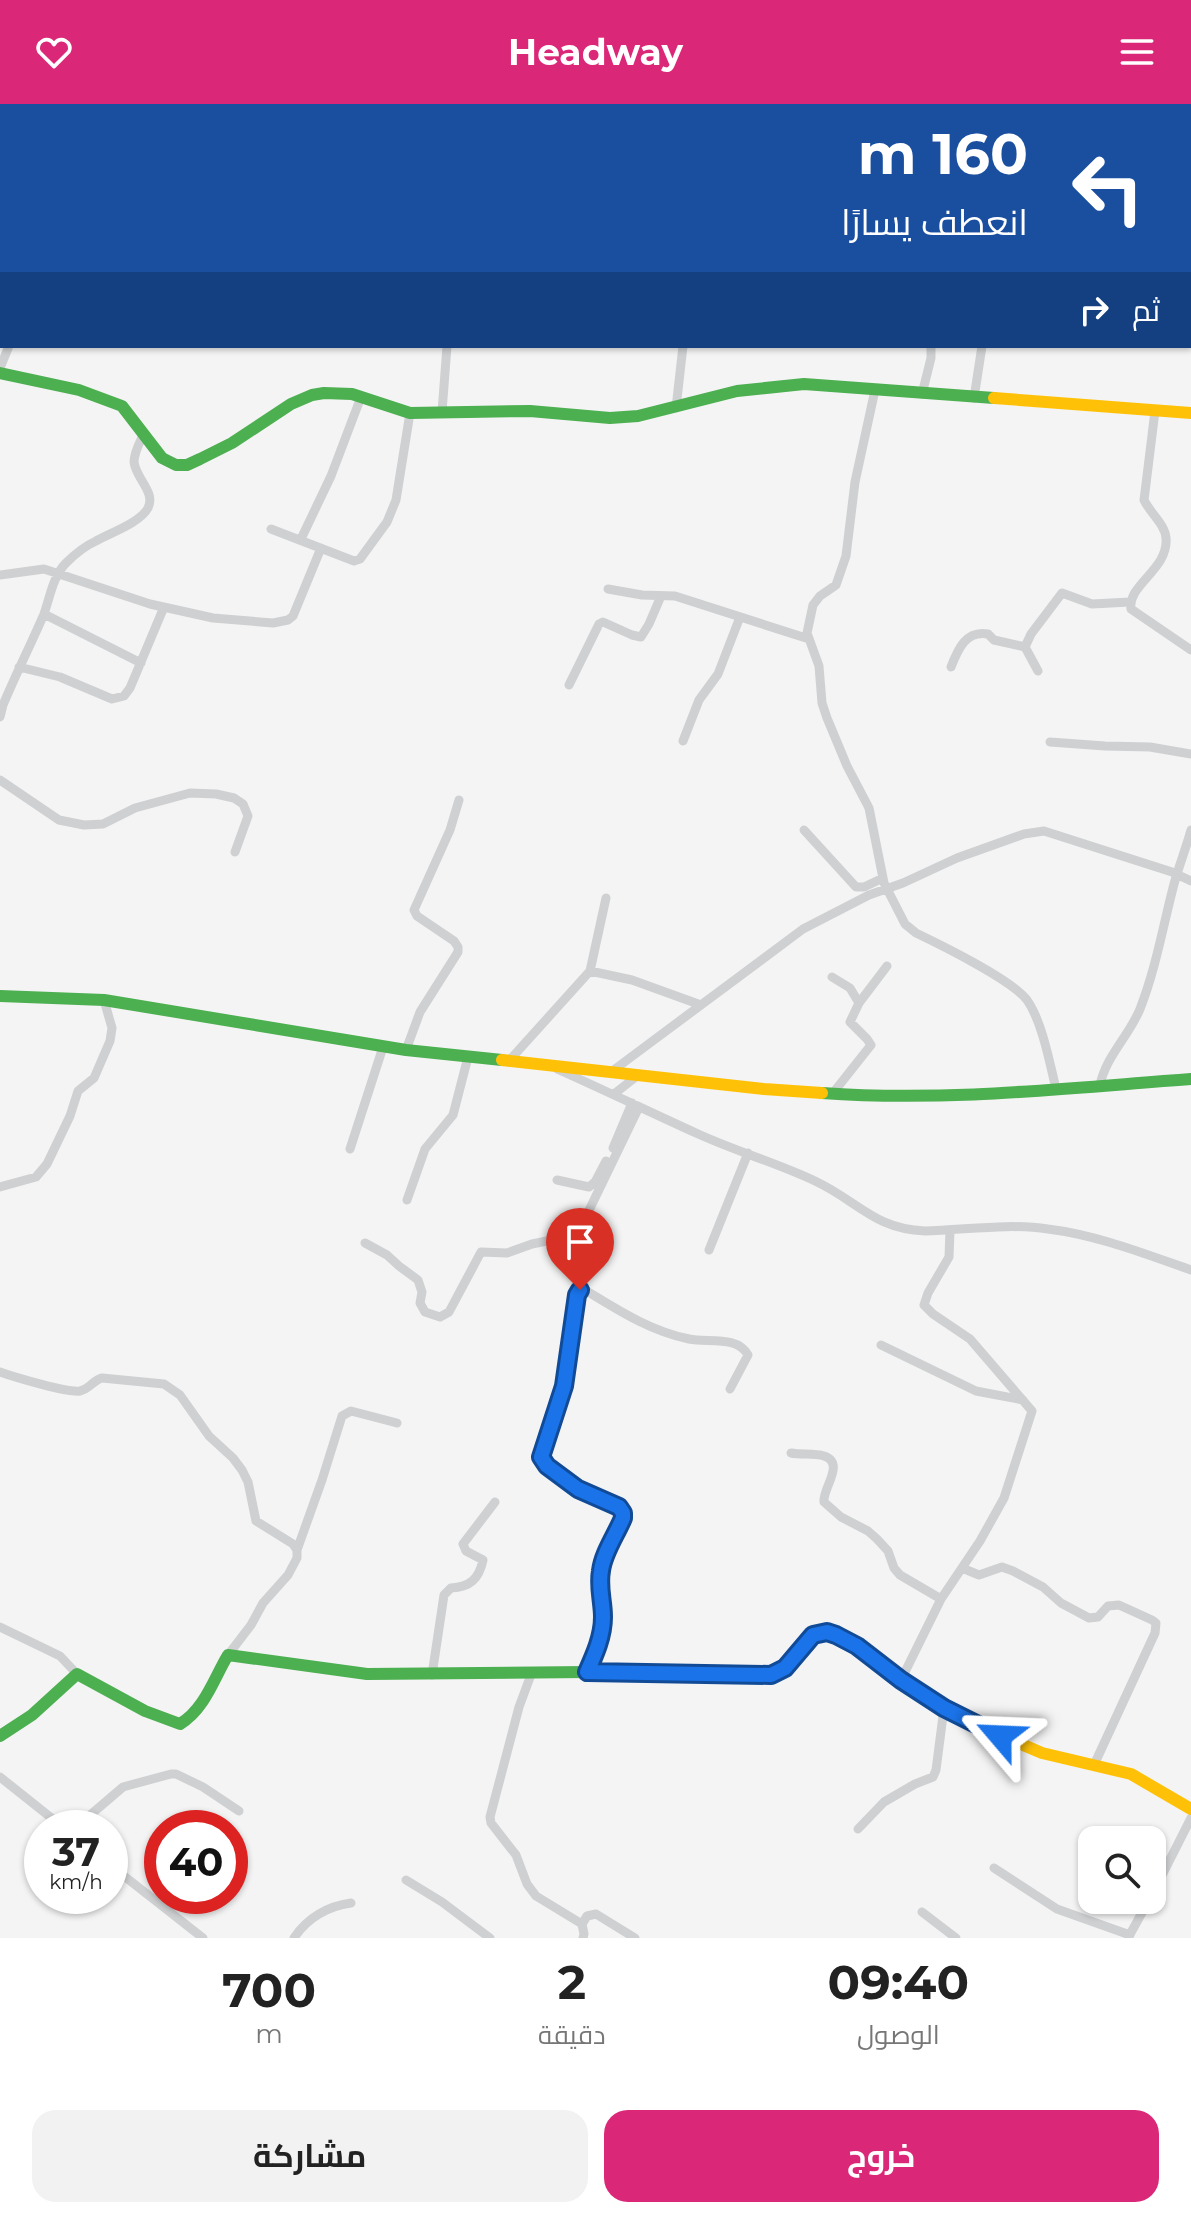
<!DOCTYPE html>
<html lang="ar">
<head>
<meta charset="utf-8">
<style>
	body { margin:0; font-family:Montserrat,Cairo,sans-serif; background:#f2f2f2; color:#222; direction:rtl; height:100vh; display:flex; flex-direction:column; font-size:30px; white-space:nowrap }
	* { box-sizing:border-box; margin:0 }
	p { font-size:26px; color:#767676 }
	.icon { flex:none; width:44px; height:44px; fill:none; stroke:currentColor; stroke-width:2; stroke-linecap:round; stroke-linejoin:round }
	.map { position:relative; height:1834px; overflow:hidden; direction:ltr }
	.panel { display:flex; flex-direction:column; background:#fff; flex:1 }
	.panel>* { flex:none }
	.banner { position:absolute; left:0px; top:0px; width:1192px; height:244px; box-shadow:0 2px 6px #0004; direction:rtl; background:#1a4fa0; color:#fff; overflow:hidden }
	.controls { position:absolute; left:1078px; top:1722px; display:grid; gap:16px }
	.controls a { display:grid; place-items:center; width:88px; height:88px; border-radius:16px; background:#fff; box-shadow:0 2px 6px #0004; font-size:40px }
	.speed { position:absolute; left:24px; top:1706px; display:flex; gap:16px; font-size:40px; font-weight:700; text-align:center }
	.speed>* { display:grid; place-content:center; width:104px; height:104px; border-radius:50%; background:#fff; box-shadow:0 2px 6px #0004; line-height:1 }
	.speed small { font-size:20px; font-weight:400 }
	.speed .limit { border:12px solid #d22; background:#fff; color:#111 }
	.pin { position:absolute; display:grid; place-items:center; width:68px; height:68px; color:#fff; margin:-82px -34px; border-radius:50% 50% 50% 0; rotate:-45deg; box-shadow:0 0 8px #0007 }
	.pin .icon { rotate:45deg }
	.me { position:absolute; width:88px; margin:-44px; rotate:296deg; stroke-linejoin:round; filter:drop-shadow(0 0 6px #0008) }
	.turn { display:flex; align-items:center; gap:28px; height:168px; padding:0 32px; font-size:36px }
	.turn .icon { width:104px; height:104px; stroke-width:2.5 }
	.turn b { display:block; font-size:56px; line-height:68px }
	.then { display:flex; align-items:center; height:76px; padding:0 32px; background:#0003; gap:16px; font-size:30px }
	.eta { display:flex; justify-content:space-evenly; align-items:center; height:136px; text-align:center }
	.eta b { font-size:48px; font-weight:700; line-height:56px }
	.button { display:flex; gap:16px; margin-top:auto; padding:16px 32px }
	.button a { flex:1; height:92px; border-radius:24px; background:#db2777; color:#fff; font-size:32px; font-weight:700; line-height:92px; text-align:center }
	.button a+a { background:#f2f2f2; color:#222 }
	header { display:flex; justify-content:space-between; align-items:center; height:104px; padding:0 32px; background:#db2777; color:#fff; font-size:36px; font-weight:700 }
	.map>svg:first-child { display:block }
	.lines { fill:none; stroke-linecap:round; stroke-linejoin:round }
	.street { stroke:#ced0d2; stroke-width:9 }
	.fast { stroke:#4caf50; stroke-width:12 }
	.slow { stroke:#ffc107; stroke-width:12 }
	.route-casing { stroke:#114b97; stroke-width:20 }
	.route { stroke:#1a73e8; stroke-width:14 }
</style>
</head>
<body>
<header><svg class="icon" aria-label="menu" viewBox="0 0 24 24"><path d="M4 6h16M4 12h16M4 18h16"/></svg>Headway<svg class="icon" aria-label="heart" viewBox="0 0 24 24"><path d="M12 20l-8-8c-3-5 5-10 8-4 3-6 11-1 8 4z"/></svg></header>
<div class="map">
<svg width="1191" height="1834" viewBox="0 0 1191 1834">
	<rect width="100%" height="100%" fill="#f4f4f4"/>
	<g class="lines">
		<path class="street" d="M8,0L14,2
			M551,0L557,2
			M87,2V0
			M477,2L478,0
			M1046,2L1047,0
			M0,264L9,242
			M875,286L855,378L846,452L836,481L820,492L813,501L807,529L819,562L822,599L827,614L847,662L869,704L884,779L905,820L916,829C941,841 1012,876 1027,896C1042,917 1050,960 1056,985
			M922,290L931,254V242
			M974,294L982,242
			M676,304L683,242
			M1155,307L1144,396C1150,409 1165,420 1166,434C1169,465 1127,481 1131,505L1191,546
			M442,308L447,242
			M271,425L354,457L360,455L387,418L396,396L410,309
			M301,435L331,372L361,293
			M0,471L44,465L150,500L213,514L273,519L288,516L293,512L321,444
			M608,485L642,491L675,492L809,535
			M44,510L141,559
			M19,563L60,573L112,595L124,592L130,584L164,503
			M951,563C958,545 966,526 988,530L994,536L1025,543
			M1038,567L1025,543L1031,530L1062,489L1092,500L1130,498
			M569,581L599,520L603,518L632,531L641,533L649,520L661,492
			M0,613L3,601C16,570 31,540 44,510C50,493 53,472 66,459C75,450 85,442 96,437C110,429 140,419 148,404C156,388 136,375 134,358C134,348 140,338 144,329
			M683,637L699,596L718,570L740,513
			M1050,638L1105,642L1150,643L1191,650
			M0,676L59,716L84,721L103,720L135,704L190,689L216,690L234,694L243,700L248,712L235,748
			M804,726L856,783H864L883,774
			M590,867L606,794
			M832,873L850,884L859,899
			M406,946L420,908L458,848V843L454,837L417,812L414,806L450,726L459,696
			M508,958L590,867L632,876L701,901
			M557,965C604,986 650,1008 696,1029C735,1047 777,1059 815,1077C858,1097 874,1125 925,1127C966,1126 1008,1119 1048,1125C1097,1131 1145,1150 1191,1166
			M611,968L803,825L869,791L903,779L957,754L1024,730L1044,727L1172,768L1191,777
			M1100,981C1106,952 1129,932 1140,905C1156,864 1163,822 1174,780C1179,762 1186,744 1191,726
			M833,989L871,941L867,935L850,918L859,899L887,862
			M614,990L637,972
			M613,1044L632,999
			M350,1045L383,943
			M557,1076L589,1083L595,1078L606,1057
			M0,1083L36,1073L47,1060L70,1012L78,987L94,974L110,937L112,924L104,896
			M407,1096L425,1045L453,1011L468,953
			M365,1139L387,1151L399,1162L418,1176L422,1188L420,1199L425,1208L440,1213L449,1208L481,1148L507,1149L532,1140L571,1132L579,1127L639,1003
			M709,1146L748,1049
			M881,1241L976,1287L1023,1296
			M0,1268C14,1273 68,1289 80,1287C90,1285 93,1276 102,1274L164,1280L180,1291L209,1332L233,1354L242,1366L248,1378L256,1417L293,1440L297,1446V1454L288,1471L263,1499L251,1521L228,1551
			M791,1349C801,1351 814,1349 824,1352C846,1359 822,1385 824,1398L841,1413L868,1427L877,1435L888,1447L894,1464L900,1471L941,1495
			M297,1446L322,1376L342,1312L351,1307L397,1319
			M962,1464L979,1471L1002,1463L1013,1467L1043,1483L1061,1499L1089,1514L1098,1513L1108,1502L1119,1501L1152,1516L1156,1519L1155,1529L1094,1661
			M0,1523L60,1552L77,1570
			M532,1568L519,1603L490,1713L491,1719L516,1751L527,1780L536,1792L582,1820L584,1830L583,1834
			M587,1568C594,1551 603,1532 603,1513C603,1498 599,1483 601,1468C603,1450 616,1430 623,1414V1409L619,1403L578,1385L547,1362L541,1353L564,1282L578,1188L585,1186C618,1206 650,1227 689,1235C708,1239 737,1231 748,1251L730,1285
			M432,1571L444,1491L451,1484C470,1483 479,1475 483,1456L466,1447L463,1440L495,1398
			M901,1576L941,1495L980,1437L1004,1394L1032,1307L970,1235L933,1210L924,1201L928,1189L949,1153L950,1126
			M0,1673L64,1724
			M75,1724L123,1683L171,1670H176L203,1683L239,1707
			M858,1725L884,1698L915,1680L933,1673L936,1666L944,1604
			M110,1761L203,1834
			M994,1764L1057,1805L1130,1831
			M406,1776L442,1798L490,1834
			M1152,1791L1191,1714
			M922,1808L956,1834
			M582,1820L587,1812L596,1810L635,1834
			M294,1834C307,1814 328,1802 351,1799
			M1128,1834L1149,1796"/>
		<path class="fast" d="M0,269L79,286L122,302L162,354L176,361H187L200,355L232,339L291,300L312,291L324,289L352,290L410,309L530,307L610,314L638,312L737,287L804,280L994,294
			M0,892L104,896L406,946L502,956
			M822,989C946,998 1068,984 1191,975
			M0,1632L32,1611L77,1570L145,1607L180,1620C205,1605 214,1574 228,1551L367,1570L587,1568L735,1569L764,1572L771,1571L785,1564L789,1559"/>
		<path class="slow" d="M994,294L1191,309
			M502,956L764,985L822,989
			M789,1559L813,1531L827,1528L844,1534L901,1576L944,1604L979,1622L1042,1649L1131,1670L1191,1705"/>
	</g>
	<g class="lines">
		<defs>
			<path id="route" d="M580,1186L577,1191L564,1282L541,1353L547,1362L578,1385L619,1403L623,1409V1414C616,1431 603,1449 601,1467C598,1483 603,1497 603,1513C603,1532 595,1550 587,1568L771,1571L785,1564L813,1531L827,1528L836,1531L857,1542L901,1576L944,1604L1000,1632"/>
		</defs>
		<use href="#route" class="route-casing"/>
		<use href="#route" class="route"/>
	</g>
</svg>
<div class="controls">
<a><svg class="icon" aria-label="search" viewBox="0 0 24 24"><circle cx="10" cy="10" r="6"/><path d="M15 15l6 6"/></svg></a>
</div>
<div class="speed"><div>37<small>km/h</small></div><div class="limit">40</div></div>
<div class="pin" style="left:580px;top:1186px;background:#d93025"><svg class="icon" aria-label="arrive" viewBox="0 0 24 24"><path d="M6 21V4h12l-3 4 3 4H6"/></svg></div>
<svg class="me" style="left:1000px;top:1632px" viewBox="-20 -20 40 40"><path d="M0-17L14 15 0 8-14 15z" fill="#1a73e8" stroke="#fff" stroke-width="4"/></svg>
<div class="banner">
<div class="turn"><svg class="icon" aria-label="left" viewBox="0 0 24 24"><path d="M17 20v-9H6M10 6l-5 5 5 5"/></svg><div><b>160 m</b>انعطف يسارًا</div></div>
<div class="then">ثم<svg class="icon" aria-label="right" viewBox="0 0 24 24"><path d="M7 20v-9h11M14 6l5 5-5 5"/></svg></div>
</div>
</div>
<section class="panel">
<div class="eta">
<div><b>09:40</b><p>الوصول</p></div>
<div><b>2</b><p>دقيقة</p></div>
<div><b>700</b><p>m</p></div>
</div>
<div class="button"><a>خروج</a><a>مشاركة</a></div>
</section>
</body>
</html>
